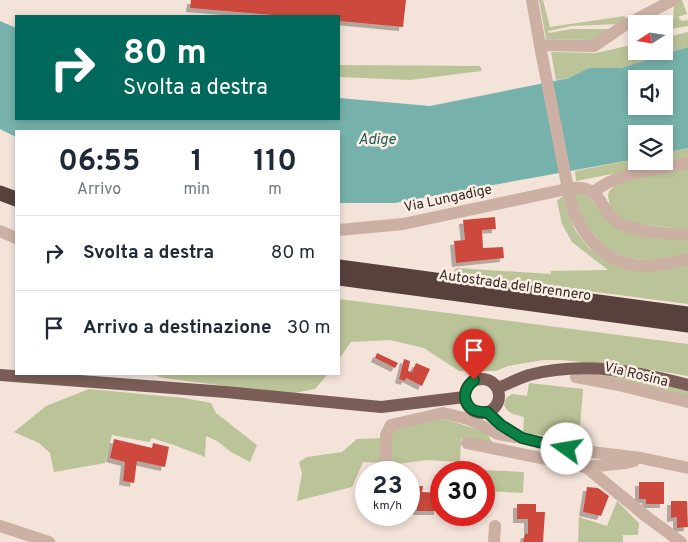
<!DOCTYPE html>
<html lang="it">
<head>
<meta charset="utf-8">
<style>
	body { margin:0; font-family:Overpass,sans-serif; background:#f6f6f7; color:#1f2937; height:100vh; display:flex; flex-direction:column; font-size:19px; white-space:nowrap }
	* { box-sizing:border-box; margin:0 }
	p { font-size:16px; color:#747a83 }
	.icon { flex:none; width:28px; height:28px; fill:none; stroke:currentColor; stroke-width:2; stroke-linecap:round; stroke-linejoin:round }
	.map { position:relative; flex:1; overflow:hidden }
	.details { position:absolute; left:15px; top:130px; width:325px; height:245px; display:flex; flex-direction:column; background:#fff; border-radius:0px; box-shadow:0 2px 8px #0003 }
	.details>* { flex:none }
	.guide { position:absolute; left:15px; top:15px; width:325px; height:105px; border-radius:0px; box-shadow:0 2px 8px #0003; background:#00695c; color:#fff; overflow:hidden }
	.needle { width:32px; rotate:258deg }
	.buttons { position:absolute; left:628px; top:15px; display:grid; gap:10px }
	.buttons a { display:grid; place-items:center; width:45px; height:45px; border-radius:0px; background:#fff; box-shadow:0 2px 8px #0003; font-size:25px }
	.speed { position:absolute; left:355px; top:461px; display:flex; gap:10px; font-size:25px; font-weight:700; text-align:center }
	.speed>* { display:grid; place-content:center; width:65px; height:65px; border-radius:50%; background:#fff; box-shadow:0 2px 8px #0003; line-height:1 }
	.speed small { font-size:12px; font-weight:400 }
	.speed .limit { border:8px solid #d22; background:#fff; color:#111 }
	.pin { position:absolute; display:grid; place-items:center; width:42px; height:42px; color:#fff; margin:-51px -21px; border-radius:50% 50% 50% 0; rotate:-45deg; box-shadow:0 0 5px #0007 }
	.pin .icon { rotate:45deg }
	.me { position:absolute; width:55px; margin:-28px; rotate:283deg; stroke-linejoin:round; filter:drop-shadow(0 0 4px #0008) }
	.turn { display:flex; align-items:center; gap:18px; height:105px; padding:0 25px; font-size:22px }
	.turn .icon { width:65px; height:65px; stroke-width:2.5 }
	.turn b { display:block; font-size:35px; line-height:42px }
	.eta { display:flex; justify-content:space-evenly; align-items:center; height:85px; text-align:center }
	.eta b { font-size:30px; font-weight:700; line-height:35px }
	ul { padding:0; list-style:none }
	li { display:flex; align-items:center; gap:15px; height:75px; padding:0 25px; border-top:1px solid #e0e1e3 }
	li div { flex:1 }
	li b { display:block; font-size:19px }
	li em { font-style:normal }
	.map>svg:first-child { display:block }
	.green { fill:#bbc398 }
	.water { fill:#76b2ab; fill-rule:evenodd }
	.building { fill:#cd4a3d; filter:url(#shadow) }
	.lines { fill:none; stroke-linecap:round; stroke-linejoin:round }
	.minor { stroke:#ccb0a4; stroke-width:12 }
	.major { stroke:#795d56; stroke-width:12 }
	.highway { stroke:#58413d; stroke-width:15 }
	.minor-bridge { stroke:#ccb0a4; stroke-width:12 }
	.route-casing { stroke:#07532c; stroke-width:12 }
	.route { stroke:#0b8043; stroke-width:9 }
	.labels { text-anchor:middle; dominant-baseline:central; stroke-width:5; stroke-linejoin:round; paint-order:stroke }
	.street-label { font-size:14px; fill:#362926; stroke:#faeee5 }
	.water-label { font-size:15px; font-style:italic; fill:#195a55; stroke:#faeee5 }
</style>
</head>
<body>
<div class="map">
<svg width="688" height="542" viewBox="0 0 688 542">
	<defs>
		<filter id="shadow"><feDropShadow dx="-4" dy="4" stdDeviation="0" flood-color="#0004"/></filter>
	</defs>
	<rect width="100%" height="100%" fill="#f3e3d9"/>
	<path class="green" d="M539,0H543L550,27L625,16L626,20L621,24L572,26L548,31L549,33L571,29H614L595,40L546,39Z
		M678,0H682L687,14L678,17L682,21L688,20V26L666,30L664,29V24H638L647,20L673,22L674,5Z
		M688,32V47L621,68H589L569,78L556,80L551,52L596,53L636,44V51H664V38Z
		M339,65L480,66L482,71L410,80L339,77Z
		M688,148V159L576,181L575,171L636,159V161H664V153Z
		M688,168V230L630,223L621,220L610,207L608,195L609,191L620,181Z
		M573,191L582,192L590,198L605,216L688,238V254L658,261L644,260L627,258L606,248L585,224Z
		M563,196L574,228L580,237L589,248L609,262L688,264V304L451,273L457,268L551,274V271L608,270L572,242L562,224L557,201Z
		M339,299L688,344V376L636,367L561,360H543L508,366L496,371H459L424,348L390,340L351,342L339,359Z
		M602,373L622,375L688,390V401L602,380Z
		M151,374H328L315,389L289,394L163,378Z
		M529,383L583,389L579,440L523,433L524,417C514,414 509,415 504,405L506,398L512,394L527,396Z
		M89,389L184,398L211,403L216,413L257,445L250,462L231,452L217,441L206,436L205,457L174,445L152,438L149,442L112,435L105,463L54,472L50,453L39,443L14,432L46,406Z
		M431,416L461,424L486,433L493,443L461,439L460,462L427,460L398,464L363,462L352,487L297,501L302,474L299,462L307,457L342,452L357,439L381,438L390,421Z
		M480,470L524,472L523,493L484,491V472H480Z
		M617,501L639,523L638,535H623V542H578L579,517L607,526Z"/>
	<path class="water" d="M0,21L16,28V119H339V98L430,106L569,78L589,68H621L688,47V148L664,153V134H636V159L395,203H339V131H16V137L0,129ZM636,79H664V106H636Z"/>
	<path class="building" d="M191,0H406L403,27L339,21V16H284L190,8Z
		M495,217L496,229L482,230L483,248L503,247L504,258L456,263L454,241L465,240L463,220Z
		M377,353L398,363L395,368L375,358Z
		M404,359L410,361L408,371L412,372L416,363L430,369L422,386L406,378L405,381L399,379Z
		M114,439L152,448L153,443L169,447L165,467L137,461L134,483L123,481L125,462L110,458Z
		M639,482H664V504H646V499H639Z
		M409,486H423L422,492L438,493V511H417V503H409Z
		M587,487L598,488L609,496L601,516L583,512Z
		M671,501H687L688,527L677,528V517L671,518Z
		M517,504H536V512H545L543,542H523L525,534H528V519H517Z"/>
	<g class="lines">
		<path class="minor" d="M532,0L541,51
			M540,45L594,46L622,27L673,0
			M572,188C603,185 598,210 619,223C633,231 671,235 688,234
			M594,192C616,172 659,169 688,163
			M569,194C577,232 603,265 645,266C660,266 674,262 688,259
			M339,230L403,224L562,190
			M0,231L16,238
			M576,377L614,384L688,402
			M487,412L501,425L522,438L567,449L641,458L688,468
			M467,443L586,467L626,463L634,461
			M586,467L647,517L681,542
			M386,469V435L391,425L443,413L468,419L498,434L515,437
			M0,526L49,542
			M494,542L495,526"/>
		<path class="major" d="M0,375L226,392L381,407L465,397
			M465 396a17 17 0 1 1 34 0a17 17 0 1 1-34 0Z
			M498,388C508,384 519,378 529,375C583,361 635,371 688,385"/>
		<path class="highway" d="M0,193L16,199
			M339,267L688,314
			M339,278L688,325"/>
		<path class="minor-bridge" d="M541,51L569,194"/>
	</g>
	<g class="lines">
		<defs>
			<path id="route" d="M474,380C457,394 466,414 487,412L501,425L522,438L567,449"/>
		</defs>
		<use href="#route" class="route-casing"/>
		<use href="#route" class="route"/>
	</g>
	<g class="labels">
		<g class="street-label">
			<text transform="translate(448 199) rotate(-12)">Via Lungadige</text>
			<text transform="translate(515 286) rotate(8)">Autostrada del Brennero</text>
			<text transform="translate(636 375) rotate(14)">Via Rosina</text>
		</g>
		<g class="water-label">
			<text x="377" y="140">Adige</text>
		</g>
	</g>
</svg>
<div class="buttons">
<a><svg class="needle" viewBox="-14 -14 28 28"><path d="M0-13l5 13h-10z" fill="#e53935"/><path d="M0 13l5-13h-10z" fill="#747a83"/></svg></a>
<a><svg class="icon" aria-label="sound" viewBox="0 0 24 24"><path d="M4 9h4l5-4v14l-5-4H4zM17 9q2 3 0 6"/></svg></a>
<a><svg class="icon" aria-label="layers" viewBox="0 0 24 24"><path d="M12 4l9 5-9 5-9-5zM3 14l9 5 9-5"/></svg></a>
</div>
<div class="speed"><div>23<small>km/h</small></div><div class="limit">30</div></div>
<div class="pin" style="left:474px;top:380px;background:#d93025"><svg class="icon" aria-label="arrive" viewBox="0 0 24 24"><path d="M6 21V4h12l-3 4 3 4H6"/></svg></div>
<svg class="me" style="left:567px;top:449px" viewBox="-20 -20 40 40"><circle r="19" fill="#fff"/><path d="M0-13L10 11 0 6-10 11z" fill="#0b8043"/></svg>
<div class="guide">
<div class="turn"><svg class="icon" aria-label="right" viewBox="0 0 24 24"><path d="M7 20v-9h11M14 6l5 5-5 5"/></svg><div><b>80 m</b>Svolta a destra</div></div>
</div>
<section class="details">
<div class="eta">
<div><b>06:55</b><p>Arrivo</p></div>
<div><b>1</b><p>min</p></div>
<div><b>110</b><p>m</p></div>
</div>
<ul>
<li><svg class="icon" aria-label="right" viewBox="0 0 24 24"><path d="M7 20v-9h11M14 6l5 5-5 5"/></svg><div><b>Svolta a destra</b></div><em>80 m</em></li>
<li><svg class="icon" aria-label="arrive" viewBox="0 0 24 24"><path d="M6 21V4h12l-3 4 3 4H6"/></svg><div><b>Arrivo a destinazione</b></div><em>30 m</em></li>
</ul>
</section>
</div>
</body>
</html>
